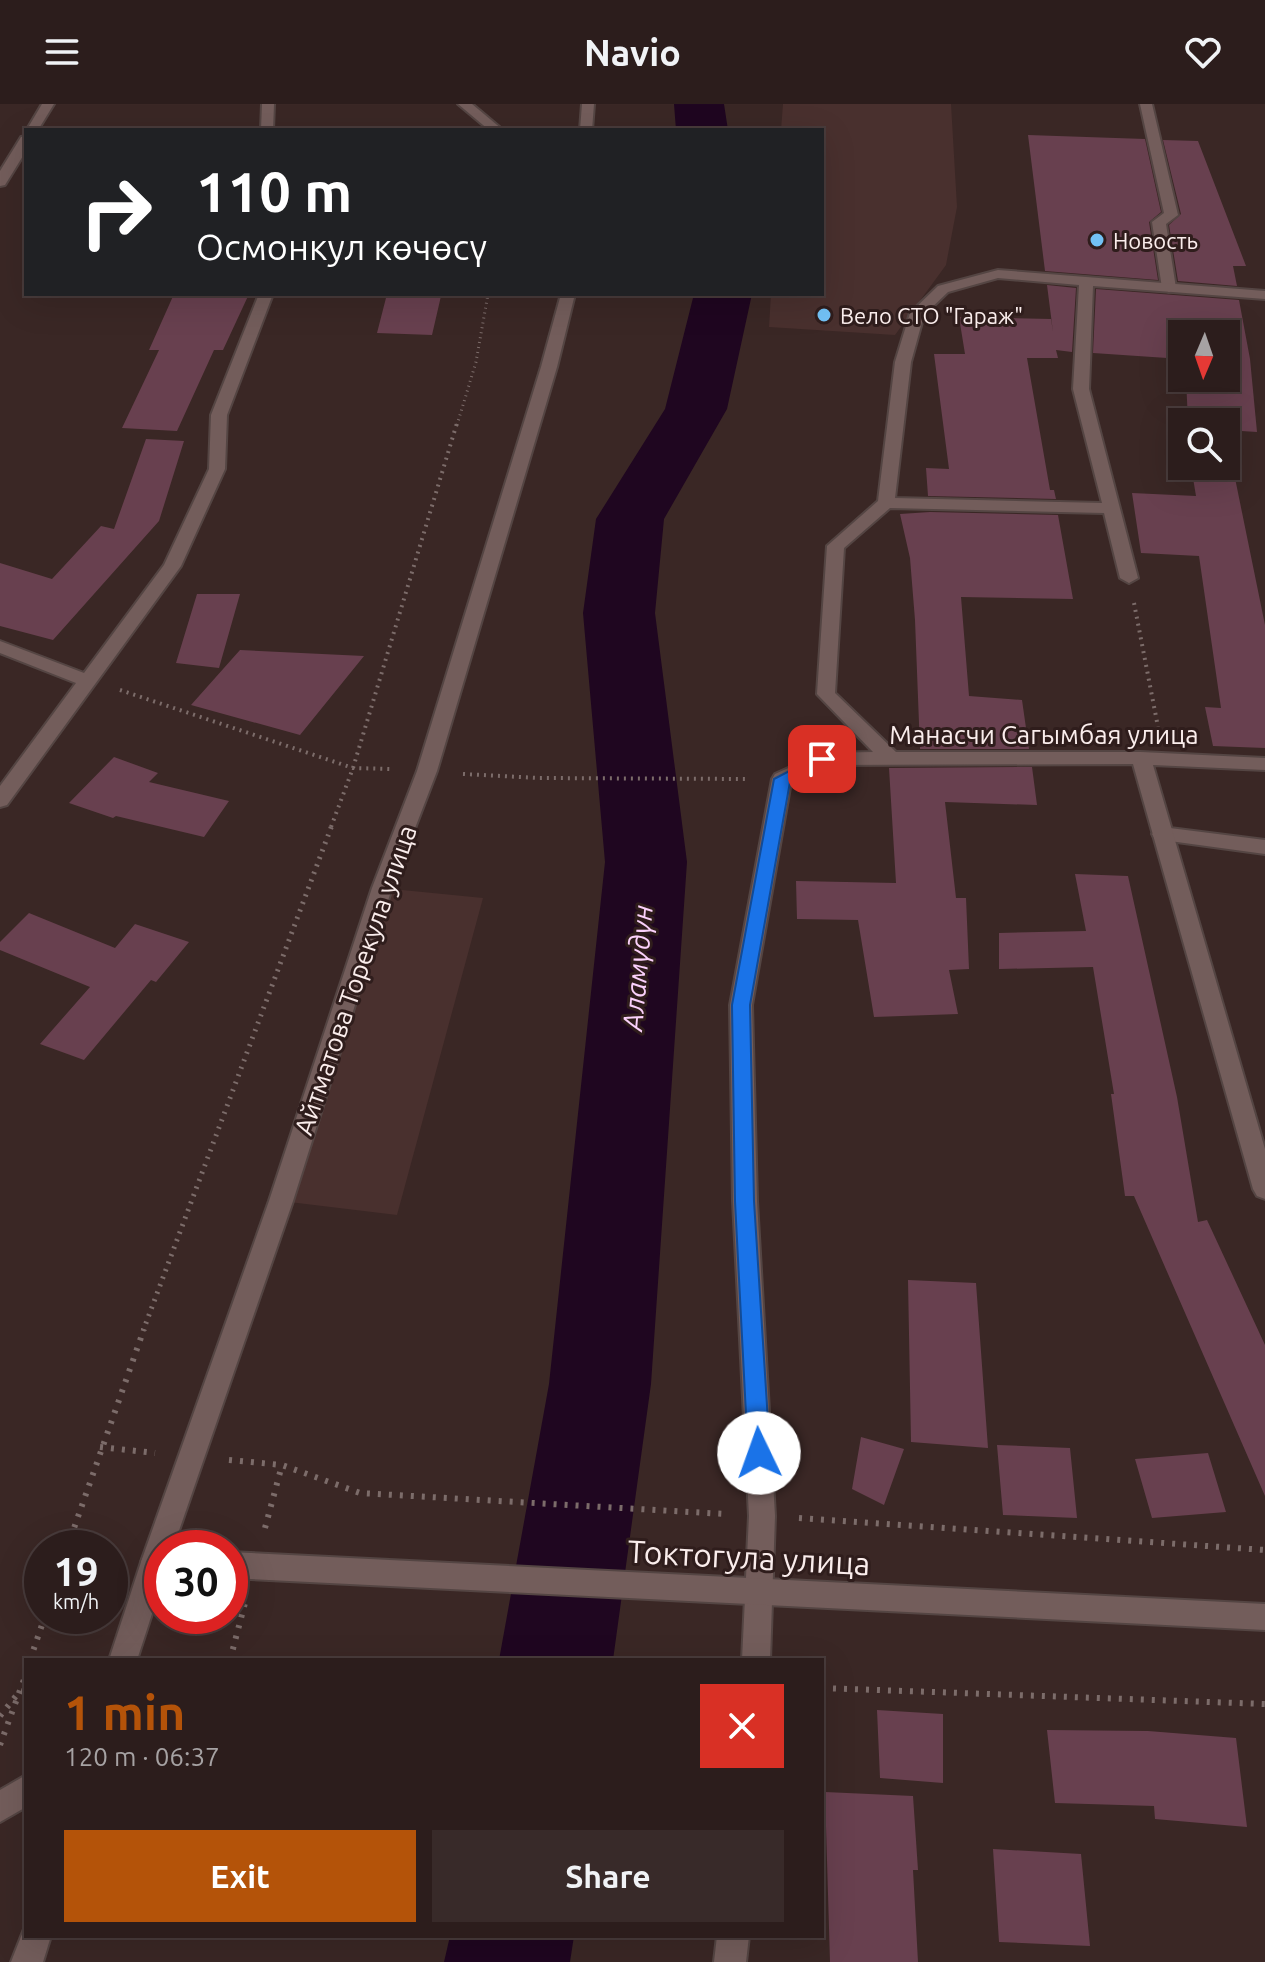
<!DOCTYPE html>
<html lang="en">
<head>
<meta charset="utf-8">
<style>
	body { margin:0; font-family:Ubuntu,sans-serif; background:#382a29; color:#f1f3f6; height:100vh; display:flex; flex-direction:column; font-size:30px; white-space:nowrap }
	* { box-sizing:border-box; margin:0 }
	p { font-size:26px; color:#a6a2a3 }
	.icon { flex:none; width:44px; height:44px; fill:none; stroke:currentColor; stroke-width:2; stroke-linecap:round; stroke-linejoin:round }
	.map { position:relative; flex:1; overflow:hidden }
	.details { position:absolute; left:24px; top:1554px; width:800px; height:280px; display:flex; flex-direction:column; background:#2c1d1c; border-radius:0px; box-shadow:0 8px 32px #0002,0 0 0 2px #483b3b }
	.details>* { flex:none }
	.banner { position:absolute; left:24px; top:24px; width:800px; height:168px; border-radius:0px; box-shadow:0 8px 32px #0002,0 0 0 2px #483b3b; background:#202124; color:#fff; overflow:hidden }
	.needle { width:52px; rotate:182deg }
	.buttons { position:absolute; left:1168px; top:216px; display:grid; gap:16px }
	.buttons a { display:grid; place-items:center; width:72px; height:72px; border-radius:0px; background:#2c1d1c; box-shadow:0 8px 32px #0002,0 0 0 2px #483b3b; font-size:40px }
	.speed { position:absolute; left:24px; top:1426px; display:flex; gap:16px; font-size:40px; font-weight:700; text-align:center }
	.speed>* { display:grid; place-content:center; width:104px; height:104px; border-radius:50%; background:#2c1d1c; box-shadow:0 8px 32px #0002,0 0 0 2px #483b3b; line-height:1 }
	.speed small { font-size:20px; font-weight:400 }
	.speed .limit { border:12px solid #d22; background:#fff; color:#111 }
	.pin { position:absolute; display:grid; place-items:center; width:68px; height:68px; color:#fff; margin:-34px; border-radius:16px; box-shadow:0 4px 12px #0006 }
	.me { position:absolute; width:88px; margin:-44px; rotate:357deg; stroke-linejoin:round; filter:drop-shadow(0 0 6px #0008) }
	.turn { display:flex; align-items:center; gap:28px; height:168px; padding:0 40px; font-size:36px }
	.turn .icon { width:104px; height:104px; stroke-width:2.5 }
	.turn b { display:block; font-size:56px; line-height:68px }
	.round { display:grid; place-items:center; flex:none; width:84px; height:84px; border-radius:0px; background:#382a29 }
	.overview { display:flex; align-items:center; justify-content:space-between; height:136px; padding:0 40px }
	h1 { font-size:48px; font-weight:700; line-height:60px; color:#b45309 }
	.action { display:flex; gap:16px; margin-top:auto; padding:16px 40px }
	.action a { flex:1; height:92px; border-radius:0px; background:#b45309; color:#fff; font-size:32px; font-weight:700; line-height:92px; text-align:center }
	.action a+a { background:#382a29; color:#f1f3f6 }
	header { display:flex; justify-content:space-between; align-items:center; height:104px; padding:0 40px; background:#2c1d1c; font-size:36px; font-weight:700 }
	.map>svg:first-child { display:block }
	.built { fill:#49302e }
	.lines { fill:none; stroke-linecap:round; stroke-linejoin:round }
	.river { fill:#1f0620; fill-rule:evenodd }
	.building { fill:#68404f }
	.service-casing { stroke:#544543; stroke-width:4 }
	.minor-casing { stroke:#544543; stroke-width:4 }
	.tertiary-casing { stroke:#544543; stroke-width:4 }
	.path-far3 { stroke:#7c6c6a; stroke-width:3; stroke-dasharray:1 4; stroke-linecap:butt }
	.path-far2 { stroke:#7c6c6a; stroke-width:4; stroke-dasharray:2 5; stroke-linecap:butt }
	.path-far1 { stroke:#7c6c6a; stroke-width:5; stroke-dasharray:2 6; stroke-linecap:butt }
	.path { stroke:#7c6c6a; stroke-width:6; stroke-dasharray:3 8; stroke-linecap:butt }
	.service { fill:#735d5b; fill-rule:evenodd }
	.minor { fill:#735d5b; fill-rule:evenodd }
	.tertiary { fill:#735d5b; fill-rule:evenodd }
	.route { fill:#1a73e8; stroke:#114b97; stroke-width:2 }
	.poi-dot { fill:#72c1f5; stroke:#2f1d1c; stroke-width:3 }
	.labels { text-anchor:middle; dominant-baseline:central; stroke-width:6; stroke-linejoin:round; paint-order:stroke }
	.far-poi-label { font-size:22px; fill:#faedec; stroke:#2f1d1c; text-anchor:start }
	.street-label { font-size:26px; fill:#faedec; stroke:#2f1d1c }
	.water-label { font-size:28px; font-style:italic; fill:#fbd1fb; stroke:#2f1d1c }
	.near-street-label { font-size:32px; fill:#faedec; stroke:#2f1d1c }
</style>
</head>
<body>
<header><svg class="icon" aria-label="menu" viewBox="0 0 24 24"><path d="M4 6h16M4 12h16M4 18h16"/></svg>Navio<svg class="icon" aria-label="heart" viewBox="0 0 24 24"><path d="M12 20l-8-8c-3-5 5-10 8-4 3-6 11-1 8 4z"/></svg></header>
<div class="map">
<svg width="1265" height="1858" viewBox="0 0 1265 1858">
	<rect width="100%" height="100%" fill="#3a2725"/>
	<path class="built" d="M783,0H951L957,103L946,161L895,231L769,223L771,190H822V26H781Z
		M382,784L483,794L397,1111L281,1097Z"/>
	<g class="lines">
		<path class="river" d="M674,0H724L728,26H676Z
			M694,190H752L727,305L664,415L655,509L687,758L651,1280L613,1556H499L549,1280L605,758L583,509L596,415L665,305Z
			M450,1832H574L570,1858H444Z"/>
	</g>
	<path class="building" d="M1028,31L1145,35L1161,108L1149,118L1158,176L1045,167Z
		M1163,36L1198,37L1246,162H1233L1237,182L1178,177L1169,121L1181,110Z
		M1047,181L1076,184L1072,248L1056,246L1058,254H1027L1050,386H1054L1056,395L928,392L926,364L949,365L934,250H965L959,213L1051,215L1053,228Z
		M1096,185L1239,196L1250,255L1257,328L1226,326V318H1188L1186,274H1226V230H1182V255L1093,249Z
		M174,190H249L223,246H214L177,327L122,324L159,246H149Z
		M387,190L441,192L432,231L377,229Z
		M1226,330L1265,521V644L1213,642L1205,603L1221,604L1199,452L1141,449L1132,389L1196,392L1191,362H1226Z
		M146,335L184,337L159,417L53,536L0,522V459L52,475L101,422L114,425Z
		M930,408L1058,411L1073,495L961,493L969,592L1022,596L1029,645H920L915,516L910,454L900,410Z
		M197,490H240L219,564L176,559Z
		M240,546L364,552L300,631L191,601Z
		M114,653L158,669L149,678L229,697L204,733L116,712L113,714L69,699Z
		M1032,663L1037,701L945,698L956,794H966L969,865L949,866L958,910L874,913L858,816L797,815L796,777L896,779L889,664Z
		M1075,770L1128,772L1177,993L1198,1118L1207,1116L1265,1241V1392L1134,1092H1125L1111,990H1114L1093,863L999,865V829L1086,827Z
		M29,809L115,844L135,820L189,838L156,878L151,876L84,956L40,940L90,883L0,846V838Z
		M908,1176L976,1179L988,1344L911,1338Z
		M861,1333L904,1345L884,1401L852,1385Z
		M997,1341L1070,1344L1077,1414L1003,1411Z
		M1208,1349L1226,1408L1152,1414L1135,1355Z
		M877,1606L943,1610V1679L880,1674Z
		M1047,1626L1148,1627L1236,1634L1247,1723L1155,1715L1154,1702L1055,1699Z
		M825,1688L913,1692L918,1766H913L918,1858H830Z
		M993,1745L1081,1750L1090,1842L999,1838Z"/>
	<g class="lines">
		<defs>
			<path id="service" d="M1140,0H1152L1178,111L1166,120L1176,184L1169,188L1162,184L1152,118L1164,109Z
				M1162,723L1265,736V750L1155,735L1152,730Z"/>
			<path id="minor" d="M42,0H54L38,26L26,27Z
				M262,0H274L273,26H261Z
				M458,0H472L503,26H489Z
				M582,0H594L592,26H580Z
				M26,32V47L5,81L0,82V67L21,33Z
				M998,166L1265,187V195L1093,182L1089,285L1138,474L1129,479L1120,474L1104,409L890,404L844,444L835,589L896,648H1141L1265,654V666L1153,661L1265,1045V1095L1257,1092L1253,1085L1133,660L825,661L791,678L752,901L757,1097L775,1412L770,1556H742L749,1412L733,1097L730,901L772,675L775,670L822,649L873,648L817,590L827,442L878,397L895,258L910,209L938,182ZM998,174L1079,181L1073,285L1102,399L895,394L911,258L924,211L948,188Z
				M259,190H273L227,311L225,365L181,462L7,701L0,703V682L76,579L0,549V537L84,569L164,461L209,365L211,311Z
				M561,190H575L557,263L437,667L392,784L293,1097L173,1444H162V1468L155,1471L145,1467L141,1458L269,1097L372,784L417,667L541,263Z
				M717,1832H749L746,1858H714Z"/>
			<path id="tertiary" d="M155,1445H162V1479L137,1556H109L141,1458L145,1449Z
				M230,1448L1265,1500V1526L230,1474Z
				M26,1671V1703L0,1718V1686Z
				M26,1820V1832H51L43,1858H11Z"/>
		</defs>
		<use href="#service" class="service-casing"/>
		<use href="#minor" class="minor-casing"/>
		<use href="#tertiary" class="tertiary-casing"/>
		<path class="path-far3" d="M457,321L476,258L488,190"/>
		<path class="path-far2" d="M1134,499L1158,623
			M120,586L353,664L390,665
			M463,670L538,674L745,675
			M331,723L353,664L457,319"/>
		<path class="path-far1" d="M143,1227L332,721"/>
		<path class="path" d="M100,1343L155,1349
			M229,1356L282,1361L360,1389L725,1410
			M799,1414L1265,1446
			M265,1424L282,1361
			M67,1444L144,1225
			M30,1556L45,1512
			M230,1556L245,1499
			M306,1556H348
			M822,1584L1265,1600
			M0,1612L20,1587L26,1588
			M0,1641L26,1570"/>
		<use href="#service" class="service"/>
		<use href="#minor" class="minor"/>
		<use href="#tertiary" class="tertiary"/>
	</g>
	<path class="route" d="M822,650L828,651V659L790,678L750,901L754,1097L770,1349L766,1355L759,1358L751,1355L748,1349L735,1097L732,901L774,675Z"/>
	<g class="poi-dot">
		<circle cx="1097" cy="136" r="8"/>
		<circle cx="824" cy="211" r="8"/>
	</g>
	<g class="labels">
		<g class="far-poi-label">
			<text x="1113" y="136">Новость</text>
			<text x="840" y="211">Вело СТО "Гараж"</text>
		</g>
		<g class="street-label">
			<text x="1044" y="630">Манасчи Сагымбая улица</text>
			<text transform="translate(355 876) rotate(-71)">Айтматова Торекула улица</text>
		</g>
		<g class="water-label">
			<text transform="translate(637 864) rotate(-85)">Аламүдүн</text>
		</g>
		<g class="near-street-label">
			<text transform="translate(749 1453) rotate(3)">Токтогула улица</text>
		</g>
	</g>
</svg>
<div class="buttons">
<a><svg class="needle" viewBox="-14 -14 28 28"><path d="M0-13l5 13h-10z" fill="#e53935"/><path d="M0 13l5-13h-10z" fill="#a6a2a3"/></svg></a>
<a><svg class="icon" aria-label="search" viewBox="0 0 24 24"><circle cx="10" cy="10" r="6"/><path d="M15 15l6 6"/></svg></a>
</div>
<div class="speed"><div>19<small>km/h</small></div><div class="limit">30</div></div>
<div class="pin" style="left:822px;top:655px;background:#d93025"><svg class="icon" aria-label="arrive" viewBox="0 0 24 24"><path d="M6 21V4h12l-3 4 3 4H6"/></svg></div>
<svg class="me" style="left:759px;top:1349px" viewBox="-20 -20 40 40"><circle r="19" fill="#fff"/><path d="M0-13L10 11 0 6-10 11z" fill="#1a73e8"/></svg>
<div class="banner">
<div class="turn"><svg class="icon" aria-label="right" viewBox="0 0 24 24"><path d="M7 20v-9h11M14 6l5 5-5 5"/></svg><div><b>110 m</b>Осмонкул көчөсү</div></div>
</div>
<section class="details">
<div class="overview"><div><h1>1 min</h1><p>120 m · 06:37</p></div><a class="round" style="background:#d93025;color:#fff"><svg class="icon" aria-label="close" viewBox="0 0 24 24"><path d="M6 6l12 12M18 6L6 18"/></svg></a></div>
<div class="action"><a>Exit</a><a>Share</a></div>
</section>
</div>
</body>
</html>
